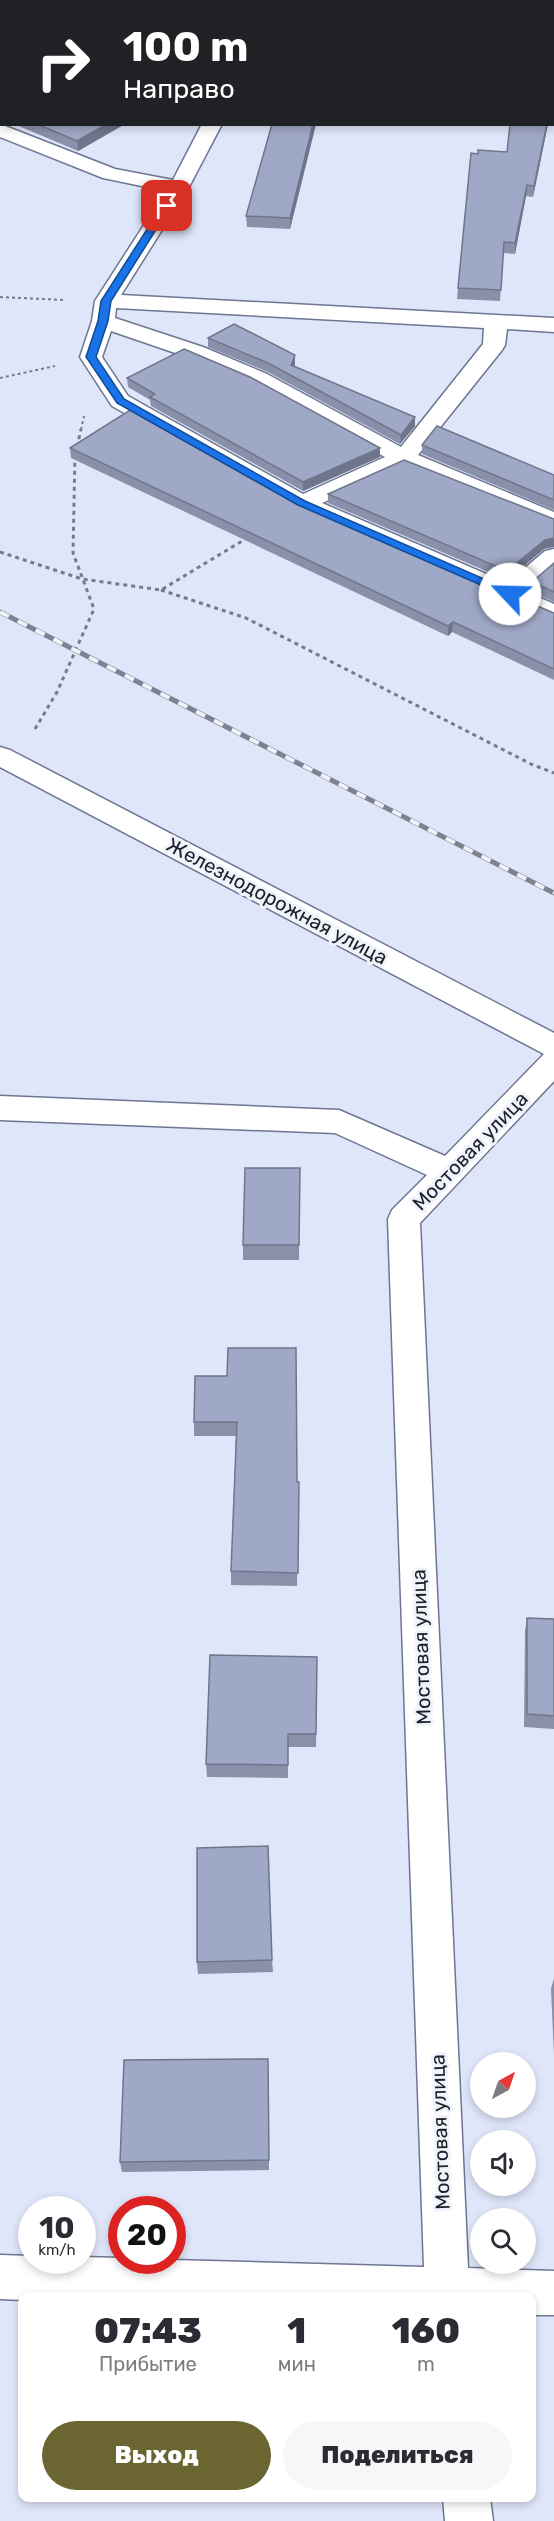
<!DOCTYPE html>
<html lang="ru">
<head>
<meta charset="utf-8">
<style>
	body { margin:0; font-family:Rubik,sans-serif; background:#f7f7f7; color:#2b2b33; height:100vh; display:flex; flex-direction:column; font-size:22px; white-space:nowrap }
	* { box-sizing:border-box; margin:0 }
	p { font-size:20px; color:#7c7c81 }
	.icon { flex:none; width:33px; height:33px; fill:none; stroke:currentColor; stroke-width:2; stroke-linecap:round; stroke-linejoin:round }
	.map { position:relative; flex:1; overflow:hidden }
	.panel { position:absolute; left:18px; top:2292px; width:518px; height:210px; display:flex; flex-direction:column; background:#fff; border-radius:12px; box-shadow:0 3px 9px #0003 }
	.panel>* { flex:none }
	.guide { position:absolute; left:0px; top:0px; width:555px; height:126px; box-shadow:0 3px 9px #0003; background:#202124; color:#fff; overflow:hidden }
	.needle { width:39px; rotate:40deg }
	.controls { position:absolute; left:470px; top:2052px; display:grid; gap:12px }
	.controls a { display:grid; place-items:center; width:66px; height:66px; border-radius:50%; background:#fff; box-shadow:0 3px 9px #0003; font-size:30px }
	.speed { position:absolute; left:18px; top:2196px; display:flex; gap:12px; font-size:30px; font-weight:700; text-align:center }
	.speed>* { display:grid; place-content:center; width:78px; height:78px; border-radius:50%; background:#fff; box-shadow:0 3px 9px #0003; line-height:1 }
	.speed small { font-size:15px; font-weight:400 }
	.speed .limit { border:9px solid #d22; background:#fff; color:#111 }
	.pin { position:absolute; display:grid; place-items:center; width:51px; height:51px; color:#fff; margin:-26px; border-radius:12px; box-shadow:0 3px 9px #0006 }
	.me { position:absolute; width:66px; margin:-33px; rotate:294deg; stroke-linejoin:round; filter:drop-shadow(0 0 4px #0008) }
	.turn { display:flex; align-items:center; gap:21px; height:126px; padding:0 24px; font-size:27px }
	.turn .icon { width:78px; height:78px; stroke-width:2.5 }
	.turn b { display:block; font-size:42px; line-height:51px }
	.eta { display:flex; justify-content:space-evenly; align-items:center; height:102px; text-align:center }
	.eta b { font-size:36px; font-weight:800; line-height:42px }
	.action { display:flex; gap:12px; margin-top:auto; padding:12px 24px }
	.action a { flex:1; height:69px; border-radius:36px; background:#6a6531; color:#fff; font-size:24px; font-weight:800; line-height:69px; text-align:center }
	.action a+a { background:#f7f7f7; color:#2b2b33 }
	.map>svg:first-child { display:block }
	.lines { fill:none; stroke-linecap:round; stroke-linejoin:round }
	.minor-casing { stroke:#6d7693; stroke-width:3 }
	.path-far1 { stroke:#757b89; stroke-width:2; stroke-dasharray:3 3; stroke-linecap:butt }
	.path { stroke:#757b89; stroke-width:3; stroke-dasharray:4 4; stroke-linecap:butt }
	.minor { fill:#fff; fill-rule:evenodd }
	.rail-casing { stroke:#7d8291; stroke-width:5 }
	.rail { stroke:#f1f3fa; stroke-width:4; stroke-dasharray:10; stroke-linecap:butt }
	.wall { fill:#8990aa }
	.shaded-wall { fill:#6f768b }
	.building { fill:#9fa8c6; stroke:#6f768b; stroke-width:1.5 }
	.route { fill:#1a73e8; stroke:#114b97; stroke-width:1.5 }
	.labels { text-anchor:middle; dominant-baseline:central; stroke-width:6; stroke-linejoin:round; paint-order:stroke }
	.street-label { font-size:20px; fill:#1c202b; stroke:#f1f3fa }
</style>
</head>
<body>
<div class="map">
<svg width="554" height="2521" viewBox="0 0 554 2521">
	<rect width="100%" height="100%" fill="#dfe6f9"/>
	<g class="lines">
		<defs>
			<path id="minor" d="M251,0H269V2H251Z
				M0,124L115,169L173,180L202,124H222L189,187L121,295L554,318V332L507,329L505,345L502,350L418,455L554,512V528L404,467L322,503L507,583L545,551L554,549V569L527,592L554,604V621L293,508L112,406L80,357L92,321L95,301L166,191L103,178L0,137ZM116,308L484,328L483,344L401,447L267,374L203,347L115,318ZM111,331L187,357L251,384L385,457L303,494L128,396L102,357Z
				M0,747L10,750L554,1033V1081L420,1223L468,2268L554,2271V2315H531V2296H22V2300L0,2299V2255L32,2256V2260H82V2257L122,2258V2260H172L424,2267L388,1219L392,1210L427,1175L335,1133L0,1120V1096L339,1110L445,1156L544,1054L0,767Z
				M443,2498H490L493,2521H445Z"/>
		</defs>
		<use href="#minor" class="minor-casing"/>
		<path class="path-far1" d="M0,297L65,300
			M0,378L55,366
			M81,430L84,416"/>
		<path class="path" d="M77,447L81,429
			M0,552L82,579L161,590L247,538
			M161,590L246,618L531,764L554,773
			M35,729L57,692L94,609L73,553L75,454"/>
		<use href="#minor" class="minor"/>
		<defs>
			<path id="rail" d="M0,612L554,893"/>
		</defs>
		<use href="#rail" class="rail-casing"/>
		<use href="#rail" class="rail"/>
	</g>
	<path class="wall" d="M0,0L2,2V119H0Z
		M14,124H125L78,151Z
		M272,124H316L290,229L247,227L246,216Z
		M548,124L533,197L526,196L515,254L503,253L500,301L457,299L458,288L478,154L507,152Z
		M208,338L295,364V366L415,426L400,444L268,372L208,347Z
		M127,378L380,448V457L303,491L151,406L150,400L128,387Z
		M422,445L554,475V510L422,454Z
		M70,448L292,501L554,613V680L452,632L448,636L71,458Z
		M328,494L544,549L507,580L328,503Z
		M554,563V602L531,591L532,582Z
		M300,1168L299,1260H243V1245Z
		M195,1376L297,1482H299L297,1586L231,1585V1571L236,1436H194V1422Z
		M527,1618L554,1619V1729L524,1727L525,1631Z
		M317,1657L316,1747H288V1778L207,1777L206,1764Z
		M272,1960L273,1972L198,1974L197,1962Z
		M554,1978V2055L551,1989Z
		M268,2059L269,2170L122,2172L120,2162Z"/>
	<path class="shaded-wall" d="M107,124H125L78,151L77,141Z
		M313,124H316L290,229V218Z
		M547,124H548L533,197L534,186Z
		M527,185L526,196L515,254V243Z
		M295,355V364L291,374V365Z
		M415,417V426L400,444L401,435Z
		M380,448V457L303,491V482Z
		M554,538V547L544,549L507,580V571L545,540Z
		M453,622L452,632L448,636V626Z"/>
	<path class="building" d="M0,0H63L67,2H2V110H0Z
		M520,0H554V91V2H520Z
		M37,124H107L77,141Z
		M272,124H313L290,218L246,216Z
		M510,124H547L534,186L527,185L515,243L504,242L501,290L458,288L471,153L478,154V150L507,152Z
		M234,324L295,355L291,365L415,417L401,435L268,363L208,338Z
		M184,349L250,377L380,448L303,482L150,397L155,394L127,378Z
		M130,410L292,501L554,613V669L453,622L448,626L70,448Z
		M437,426L554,475V500L422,445Z
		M404,460L554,519V538L545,540L507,571L328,494Z
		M554,563V592L532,582Z
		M245,1168H300L299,1245H243Z
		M228,1348H296L297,1482H299L298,1573L231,1571L237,1422H194L195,1376H227Z
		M527,1618L554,1619V1716L527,1714Z
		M210,1655L317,1657L316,1734H288V1765L206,1764Z
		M268,1846L272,1960L197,1962V1848Z
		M268,2059L269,2160L120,2162L124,2060Z"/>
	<path class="route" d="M167,203L171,206L111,301L108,321L96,357L124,399L305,501L514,592V596H506L298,505L117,403L86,357L98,321L101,301L162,206Z"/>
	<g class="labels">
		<g class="street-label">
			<text transform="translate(277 901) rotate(28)">Железнодорожная улица</text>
			<text transform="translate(470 1151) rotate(-46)">Мостовая улица</text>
			<text transform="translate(421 1647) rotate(-92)">Мостовая улица</text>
			<text transform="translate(440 2132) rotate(-92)">Мостовая улица</text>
		</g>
	</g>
</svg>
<div class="controls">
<a><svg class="needle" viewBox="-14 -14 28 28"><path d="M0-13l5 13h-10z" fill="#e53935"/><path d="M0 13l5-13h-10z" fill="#7c7c81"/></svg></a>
<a><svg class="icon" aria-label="sound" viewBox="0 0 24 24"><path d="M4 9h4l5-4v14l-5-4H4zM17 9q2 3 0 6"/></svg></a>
<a><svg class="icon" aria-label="search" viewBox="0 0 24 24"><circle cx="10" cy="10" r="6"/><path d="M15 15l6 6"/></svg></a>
</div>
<div class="speed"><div>10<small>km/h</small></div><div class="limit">20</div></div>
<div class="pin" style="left:167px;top:206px;background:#d93025"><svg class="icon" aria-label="arrive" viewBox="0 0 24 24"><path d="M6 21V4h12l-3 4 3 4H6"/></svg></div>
<svg class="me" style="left:510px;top:594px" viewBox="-20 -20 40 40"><circle r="19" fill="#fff"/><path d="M0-13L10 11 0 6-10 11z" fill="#1a73e8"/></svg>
<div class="guide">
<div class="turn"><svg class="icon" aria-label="right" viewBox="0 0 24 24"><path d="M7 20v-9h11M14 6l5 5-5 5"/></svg><div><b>100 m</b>Направо</div></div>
</div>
<section class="panel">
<div class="eta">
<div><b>07:43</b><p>Прибытие</p></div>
<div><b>1</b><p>мин</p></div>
<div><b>160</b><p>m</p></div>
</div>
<div class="action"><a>Выход</a><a>Поделиться</a></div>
</section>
</div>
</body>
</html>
